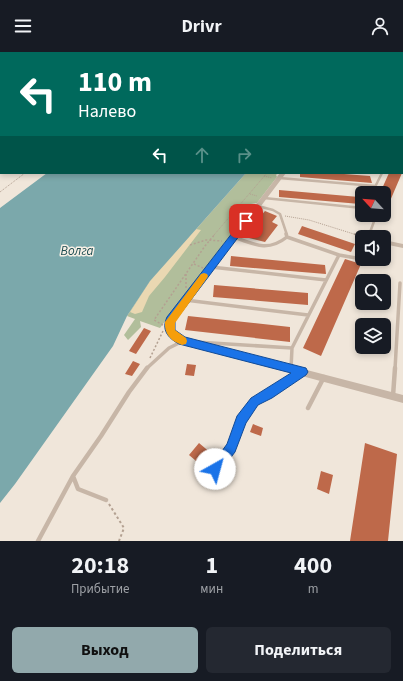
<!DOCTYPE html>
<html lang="ru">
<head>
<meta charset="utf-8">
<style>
	body { margin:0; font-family:"Source Sans 3",sans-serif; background:#242831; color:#f1f3f6; height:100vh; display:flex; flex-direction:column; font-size:15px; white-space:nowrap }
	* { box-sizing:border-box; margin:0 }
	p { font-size:13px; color:#9ea1a6 }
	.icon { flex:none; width:22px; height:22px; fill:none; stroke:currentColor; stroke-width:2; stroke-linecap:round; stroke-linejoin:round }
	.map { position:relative; height:489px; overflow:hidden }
	.side { display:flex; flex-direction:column; background:#171b24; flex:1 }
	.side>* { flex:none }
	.top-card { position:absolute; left:0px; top:0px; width:403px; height:122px; box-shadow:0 2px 6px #0003; background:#00695c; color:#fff; overflow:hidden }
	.needle { width:26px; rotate:296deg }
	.fabs { position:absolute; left:355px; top:134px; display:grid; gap:8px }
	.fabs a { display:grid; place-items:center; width:36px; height:36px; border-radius:6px; background:#171b24; box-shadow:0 2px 6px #0003; font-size:20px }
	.pin { position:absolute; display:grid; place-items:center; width:34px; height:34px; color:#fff; margin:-17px; border-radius:8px; box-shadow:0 2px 6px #0006 }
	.me { position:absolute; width:44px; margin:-22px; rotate:38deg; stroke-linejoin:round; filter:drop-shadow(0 0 3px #0008) }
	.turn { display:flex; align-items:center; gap:14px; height:84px; padding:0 12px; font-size:18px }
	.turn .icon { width:52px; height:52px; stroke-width:2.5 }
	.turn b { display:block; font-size:28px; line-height:34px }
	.lanes { display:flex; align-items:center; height:38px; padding:0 12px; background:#0003; justify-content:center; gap:20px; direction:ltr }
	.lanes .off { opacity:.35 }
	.eta { display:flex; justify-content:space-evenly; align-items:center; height:68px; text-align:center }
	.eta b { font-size:24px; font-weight:700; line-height:28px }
	.action { display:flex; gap:8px; margin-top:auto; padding:8px 12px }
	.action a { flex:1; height:46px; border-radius:6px; background:#92a9ac; color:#111; font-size:16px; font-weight:700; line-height:46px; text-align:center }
	.action a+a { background:#242831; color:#f1f3f6 }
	header { display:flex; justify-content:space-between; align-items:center; height:52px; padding:0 12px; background:#171b24; font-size:18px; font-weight:700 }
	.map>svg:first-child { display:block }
	.green { fill:#b1be9b }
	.sand { fill:#ead8b2 }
	.water { fill:#7ba8ab }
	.building { fill:#be694a }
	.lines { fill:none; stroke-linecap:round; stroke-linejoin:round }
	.path-far2 { stroke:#b3a091; stroke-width:1; stroke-dasharray:1 1; stroke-linecap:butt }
	.path-far1 { stroke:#b3a091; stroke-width:1.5; stroke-dasharray:2 2; stroke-linecap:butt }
	.path { stroke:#b3a091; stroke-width:2; stroke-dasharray:2.5 2.5; stroke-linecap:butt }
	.service-far2 { stroke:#c7b6a7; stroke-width:2.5 }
	.service-far1 { stroke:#c7b6a7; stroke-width:3.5 }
	.service { stroke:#c7b6a7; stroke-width:4.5 }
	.minor { fill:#c7b6a7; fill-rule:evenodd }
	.tertiary { fill:#c7b6a7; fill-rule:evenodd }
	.route { fill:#1a73e8; stroke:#114b97 }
	.slow { fill:#f59e0b }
	.labels { text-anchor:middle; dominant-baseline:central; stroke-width:3; stroke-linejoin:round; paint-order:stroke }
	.water-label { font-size:13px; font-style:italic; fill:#1f4e52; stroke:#f8f0e6 }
</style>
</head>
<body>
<header><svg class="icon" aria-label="menu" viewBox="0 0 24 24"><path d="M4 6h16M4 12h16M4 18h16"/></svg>Drivr<svg class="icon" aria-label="person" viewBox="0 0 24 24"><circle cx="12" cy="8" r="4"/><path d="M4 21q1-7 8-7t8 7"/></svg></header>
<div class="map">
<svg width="403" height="489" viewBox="0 0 403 489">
	<rect width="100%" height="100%" fill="#f0e6da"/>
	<path class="green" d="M246,121H278L276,123L277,125L257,151L251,152L244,163L243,166L160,276L140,269L141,275L128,288L124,283L135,267L127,264L150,229Z"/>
	<path class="sand" d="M196,177L201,178L165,225L149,244L142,260L135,262L130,260L150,229L180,193Z"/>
	<path class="water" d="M47,121H246L150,229L127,264L113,294L15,432L0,451V156Z"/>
	<path class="building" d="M300,121H331L370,124L372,131L300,125Z
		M389,121H402L384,163V141H380Z
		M279,138L359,145L360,152L279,145Z
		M265,159L277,164L272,170L278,173L265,190L249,186L263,169L258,167Z
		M302,174L355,192L351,200L298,182Z
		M231,204L325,213L326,222L230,214Z
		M345,207L361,212L321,304L303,296Z
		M214,233L308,241V253L213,245Z
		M188,264L290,275V290L185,278Z
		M144,276L151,279L136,302L129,299Z
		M133,309L140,312L132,324L125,322Z
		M187,312L196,313L194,324L185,323Z
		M253,372L263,376L261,384L250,380Z
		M199,391L212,402L202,414L189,403Z
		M365,391L397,402L388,489H350Z
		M321,419L333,423L329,442L317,437Z"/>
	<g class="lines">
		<path class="path-far2" d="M264,124L272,126
			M0,140L25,121
			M250,142L257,144
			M285,164L309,168L357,183
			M214,183L267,121"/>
		<path class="path-far1" d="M354,182L362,185
			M190,193L206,188L222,189
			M194,212L203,216
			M186,222V237
			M163,273L154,268L205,194L215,182
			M150,306L163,279"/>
		<path class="path" d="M109,452L124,476L119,489"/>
		<path class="service-far2" d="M279,126L375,134
			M372,141L382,121
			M264,146L362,156
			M258,154L273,158L280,162L287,183
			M369,183L376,164L375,163"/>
		<path class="service-far1" d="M286,182L287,185
			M234,185C255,193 268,200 287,185L339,203L292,296
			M368,185L369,182
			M339,203L356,206L362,196
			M211,215L326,228
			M185,248L308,263
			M196,290L292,296L291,317
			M146,317L169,296L183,289
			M395,317L400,231"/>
		<path class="service" d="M393,344L395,316
			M308,356L324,325
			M215,417L231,395L241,368L255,349L268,343L300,321
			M106,448L78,437L73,424L101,384L129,340L147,316
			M38,489L73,424"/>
		<path class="minor" d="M356,0H360L355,1Z
			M280,121H286L174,269V279L184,286L403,343V351L182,292C170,288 163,278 168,266Z
			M384,188L403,192V196L384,192Z"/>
		<path class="tertiary" d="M0,13H1L0,17Z"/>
	</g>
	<path class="route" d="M246,166L250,169L249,171L175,269V278L185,285L302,315L306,316L308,320L306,323L272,346L258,353L246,371L235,400L219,421L215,423L210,421L209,417L227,392L237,364L251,346L291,321L179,292C168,286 161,278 167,265L243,167Z"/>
	<path class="slow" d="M204,221L207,222L208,224L207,226L175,271V278L186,286L187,289L186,292L182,293C171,289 164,282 165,270L201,222Z"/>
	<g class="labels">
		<g class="water-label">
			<text x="77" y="199">Волга</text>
		</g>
	</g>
</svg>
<div class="fabs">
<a><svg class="needle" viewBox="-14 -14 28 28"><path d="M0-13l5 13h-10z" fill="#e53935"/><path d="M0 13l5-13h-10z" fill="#9ea1a6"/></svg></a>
<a><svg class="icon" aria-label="sound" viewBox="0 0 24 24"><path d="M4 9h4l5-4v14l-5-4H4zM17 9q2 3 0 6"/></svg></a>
<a><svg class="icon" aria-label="search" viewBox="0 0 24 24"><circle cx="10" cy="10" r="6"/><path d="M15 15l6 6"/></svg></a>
<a><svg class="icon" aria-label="layers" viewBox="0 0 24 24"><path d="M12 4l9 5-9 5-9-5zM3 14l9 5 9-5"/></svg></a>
</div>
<div class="pin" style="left:246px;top:169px;background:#d93025"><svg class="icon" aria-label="arrive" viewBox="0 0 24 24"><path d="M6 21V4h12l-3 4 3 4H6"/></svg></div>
<svg class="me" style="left:215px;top:417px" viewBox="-20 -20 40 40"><circle r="19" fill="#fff"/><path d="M0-13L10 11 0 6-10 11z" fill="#1a73e8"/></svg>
<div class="top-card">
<div class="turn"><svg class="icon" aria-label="left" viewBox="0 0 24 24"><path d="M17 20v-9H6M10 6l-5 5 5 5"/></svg><div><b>110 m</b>Налево</div></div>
<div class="lanes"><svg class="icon" aria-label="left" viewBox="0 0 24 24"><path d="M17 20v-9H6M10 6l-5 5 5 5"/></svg><svg class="icon off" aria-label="ahead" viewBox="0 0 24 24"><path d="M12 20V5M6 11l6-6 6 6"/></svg><svg class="icon off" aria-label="right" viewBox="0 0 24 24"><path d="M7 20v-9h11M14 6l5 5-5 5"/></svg></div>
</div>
</div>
<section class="side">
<div class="eta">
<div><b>20:18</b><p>Прибытие</p></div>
<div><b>1</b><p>мин</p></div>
<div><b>400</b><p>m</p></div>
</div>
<div class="action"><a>Выход</a><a>Поделиться</a></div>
</section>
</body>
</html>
